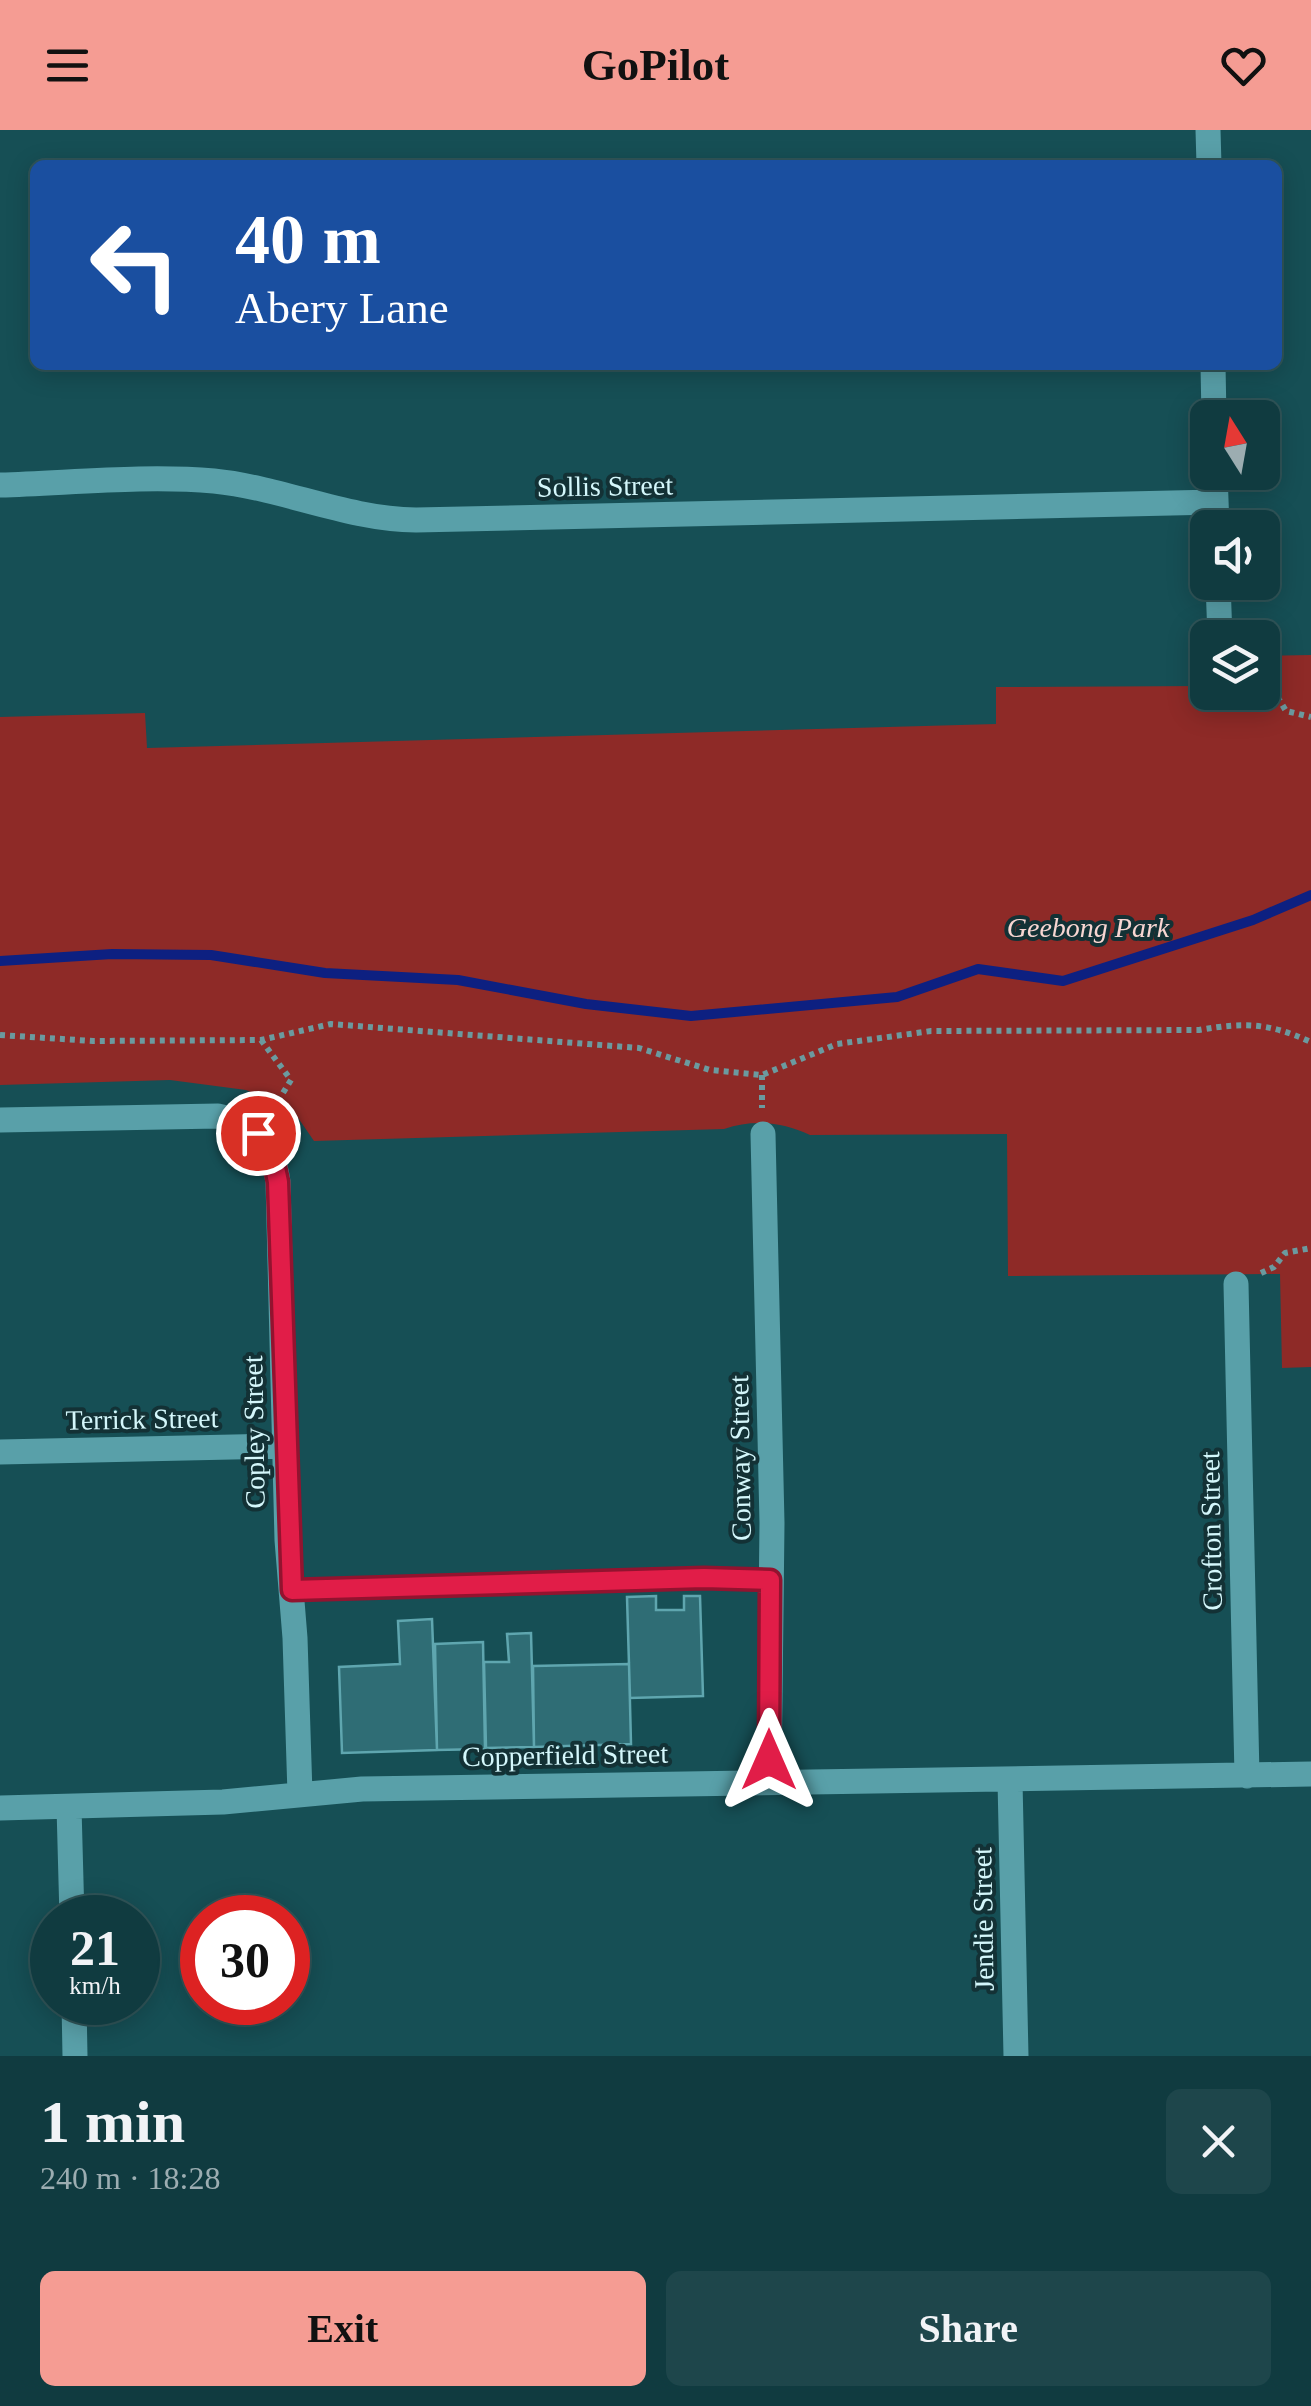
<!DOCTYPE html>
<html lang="en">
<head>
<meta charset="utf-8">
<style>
	body { margin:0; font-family:"Times New Roman",serif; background:#1e464b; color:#f1f3f6; height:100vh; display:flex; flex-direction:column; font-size:38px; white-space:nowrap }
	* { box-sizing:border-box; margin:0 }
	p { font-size:32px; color:#9cadb1 }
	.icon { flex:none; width:55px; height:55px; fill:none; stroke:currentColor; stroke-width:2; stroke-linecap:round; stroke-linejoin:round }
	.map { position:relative; height:1926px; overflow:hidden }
	.side { display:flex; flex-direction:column; background:#103b40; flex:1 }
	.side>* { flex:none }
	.top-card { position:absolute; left:30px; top:30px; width:1252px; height:210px; border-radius:15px; box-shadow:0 5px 25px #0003,0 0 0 2px #305559; background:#1a4fa0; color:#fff; overflow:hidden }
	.needle { width:65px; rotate:349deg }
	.tools { position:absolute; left:1190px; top:270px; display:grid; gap:20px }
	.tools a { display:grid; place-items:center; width:90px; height:90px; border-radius:15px; background:#103b40; box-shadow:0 5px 25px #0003,0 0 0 2px #305559; font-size:50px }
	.speed { position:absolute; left:30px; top:1765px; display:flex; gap:20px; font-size:50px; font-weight:700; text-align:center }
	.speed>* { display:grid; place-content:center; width:130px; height:130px; border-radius:50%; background:#103b40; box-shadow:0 5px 25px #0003,0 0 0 2px #305559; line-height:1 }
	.speed small { font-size:25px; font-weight:400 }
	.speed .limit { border:15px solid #d22; background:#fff; color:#111 }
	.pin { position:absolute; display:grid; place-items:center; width:85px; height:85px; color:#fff; margin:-42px; border:5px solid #fff; border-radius:50%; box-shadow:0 2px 10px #0007 }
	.me { position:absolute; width:110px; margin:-55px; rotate:0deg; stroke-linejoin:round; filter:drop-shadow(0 0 8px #0008) }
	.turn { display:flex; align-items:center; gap:35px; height:210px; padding:0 40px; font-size:45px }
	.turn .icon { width:130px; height:130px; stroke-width:2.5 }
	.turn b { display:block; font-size:70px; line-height:85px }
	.round { display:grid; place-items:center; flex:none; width:105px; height:105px; border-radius:15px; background:#1e464b }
	.headline { display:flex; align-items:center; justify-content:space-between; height:170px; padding:0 40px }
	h1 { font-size:60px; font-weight:800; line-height:75px }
	.button { display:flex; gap:20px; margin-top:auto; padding:20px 40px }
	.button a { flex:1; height:115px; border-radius:15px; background:#f59c93; color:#111; font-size:40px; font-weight:800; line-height:115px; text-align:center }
	.button a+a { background:#1e464b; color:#f1f3f6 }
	header { display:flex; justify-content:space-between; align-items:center; height:130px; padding:0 40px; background:#f59c93; color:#111; font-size:45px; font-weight:800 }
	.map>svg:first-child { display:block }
	.green { fill:#8e2a27 }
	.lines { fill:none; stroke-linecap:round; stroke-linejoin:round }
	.stream { stroke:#0d2081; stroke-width:10 }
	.building { fill:#2f6d75; stroke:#5fa6af; stroke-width:2.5 }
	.path { stroke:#6b9a9f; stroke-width:6; stroke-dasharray:5 5; stroke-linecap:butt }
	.service { stroke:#59a0a9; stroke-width:12 }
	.minor { stroke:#59a0a9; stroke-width:25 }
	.route-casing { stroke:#92132f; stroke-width:25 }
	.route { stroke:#e11d48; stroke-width:18 }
	.labels { text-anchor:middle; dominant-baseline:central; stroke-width:8; stroke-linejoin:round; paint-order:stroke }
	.street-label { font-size:28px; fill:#d4f7fb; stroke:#133135 }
	.park-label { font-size:28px; font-style:italic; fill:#f8d6d2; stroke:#133135 }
</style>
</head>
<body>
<header><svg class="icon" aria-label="menu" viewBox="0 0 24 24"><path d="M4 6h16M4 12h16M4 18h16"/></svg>GoPilot<svg class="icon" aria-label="heart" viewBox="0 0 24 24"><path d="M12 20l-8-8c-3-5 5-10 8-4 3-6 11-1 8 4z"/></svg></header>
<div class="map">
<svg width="1311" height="1926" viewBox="0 0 1311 1926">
	<rect width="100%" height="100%" fill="#164f55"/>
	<path class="green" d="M1311,525V1237L1282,1238L1280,1144L1008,1146L1007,1004L810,1005C781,992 754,989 724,999L314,1011L292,979L246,960L170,950L0,955V587L145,583L147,618L996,594V557L1207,556L1208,562H1262L1263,526Z"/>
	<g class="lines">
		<path class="stream" d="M0,831L112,824L211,825L325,843L458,850L586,874L691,886L897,867L978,839L1063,851L1253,790L1311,765"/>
	</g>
	<path class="building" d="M656,1466V1480H684V1466H700L703,1566L630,1568L627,1467Z
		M432,1489L437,1620L342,1623L339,1537L400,1534L398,1491Z
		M531,1503L534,1617L486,1618L484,1532H509L507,1504Z
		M483,1512L485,1619L437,1620L435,1514Z
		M629,1534L631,1614L534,1617L533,1536Z"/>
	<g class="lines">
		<path class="path" d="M1262,541L1286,581L1311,587
			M0,905L93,911L261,910L331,894L639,918L710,940L762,945L837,914L931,901L1199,900C1245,892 1269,893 1311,912
			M261,910L291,950L270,984
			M762,945V978
			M1261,1143L1274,1137L1285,1123L1311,1118"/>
		<path class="service" d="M292,1460L704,1448L770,1450"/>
		<path class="minor" d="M1208,0L1209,35
			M1213,235L1214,288
			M1215,342L1217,398
			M0,355C70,353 144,345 214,351C283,358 346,389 416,390L1216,372
			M1218,452L1220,508
			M0,990L218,986C255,993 273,1014 278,1052L287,1410L295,1508L300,1664
			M763,1004L772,1393L769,1652
			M1236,1154L1247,1646
			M0,1322L285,1316
			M1010,1651L1016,1926
			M69,1677L72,1788
			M0,1678L223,1672L362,1659L1311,1644
			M74,1872L75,1926"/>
	</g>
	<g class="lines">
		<defs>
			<path id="route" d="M258,1003L272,1023L278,1052L292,1460L704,1448L770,1450L769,1630"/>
		</defs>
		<use href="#route" class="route-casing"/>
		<use href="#route" class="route"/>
	</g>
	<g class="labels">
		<g class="street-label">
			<text transform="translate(605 356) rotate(-1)">Sollis Street</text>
			<text transform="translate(142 1289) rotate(-1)">Terrick Street</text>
			<text transform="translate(254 1302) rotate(-91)">Copley Street</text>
			<text transform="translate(740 1328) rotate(-91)">Conway Street</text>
			<text transform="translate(1211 1401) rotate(-91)">Crofton Street</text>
			<text transform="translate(565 1625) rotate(-1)">Copperfield Street</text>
			<text transform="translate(983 1789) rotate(-91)">Jendie Street</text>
		</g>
		<g class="park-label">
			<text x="1088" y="797">Geebong Park</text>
		</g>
	</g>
</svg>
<div class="tools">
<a><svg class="needle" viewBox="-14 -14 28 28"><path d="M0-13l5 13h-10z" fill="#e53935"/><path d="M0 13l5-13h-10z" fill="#9cadb1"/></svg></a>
<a><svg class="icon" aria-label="sound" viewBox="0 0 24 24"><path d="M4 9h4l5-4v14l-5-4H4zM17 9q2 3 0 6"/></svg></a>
<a><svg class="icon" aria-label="layers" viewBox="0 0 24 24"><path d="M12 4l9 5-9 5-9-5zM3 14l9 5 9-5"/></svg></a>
</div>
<div class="speed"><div>21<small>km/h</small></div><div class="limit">30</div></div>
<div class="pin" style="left:258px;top:1003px;background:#d93025"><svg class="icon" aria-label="arrive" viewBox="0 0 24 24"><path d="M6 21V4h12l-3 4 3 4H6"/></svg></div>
<svg class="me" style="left:769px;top:1630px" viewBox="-20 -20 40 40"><path d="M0-17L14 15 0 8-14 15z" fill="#e11d48" stroke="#fff" stroke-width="4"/></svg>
<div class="top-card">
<div class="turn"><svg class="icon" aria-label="left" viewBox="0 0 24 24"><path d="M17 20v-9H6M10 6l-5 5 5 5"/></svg><div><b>40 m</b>Abery Lane</div></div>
</div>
</div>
<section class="side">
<div class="headline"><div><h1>1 min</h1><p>240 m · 18:28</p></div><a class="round"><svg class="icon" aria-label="close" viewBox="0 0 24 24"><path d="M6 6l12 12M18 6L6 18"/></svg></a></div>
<div class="button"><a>Exit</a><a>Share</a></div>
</section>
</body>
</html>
